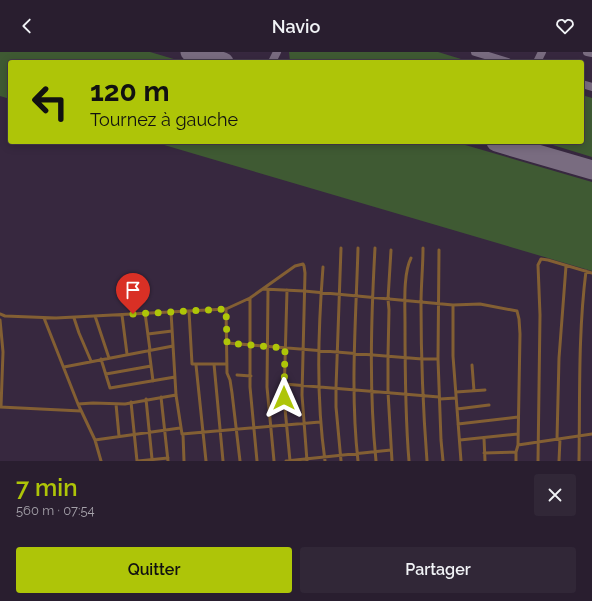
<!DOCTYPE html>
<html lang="fr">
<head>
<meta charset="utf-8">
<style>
	body { margin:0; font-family:Raleway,sans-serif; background:#312737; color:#f1f3f6; height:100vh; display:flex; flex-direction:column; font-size:15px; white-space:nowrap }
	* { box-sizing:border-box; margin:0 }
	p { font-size:13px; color:#a5a2aa }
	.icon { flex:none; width:22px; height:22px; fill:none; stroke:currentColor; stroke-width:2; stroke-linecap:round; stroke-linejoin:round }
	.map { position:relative; height:409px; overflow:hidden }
	.side { display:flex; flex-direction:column; background:#291e2f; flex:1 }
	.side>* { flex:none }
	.hud { position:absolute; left:8px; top:8px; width:576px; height:84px; border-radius:4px; box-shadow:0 2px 10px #0003,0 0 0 1px #453c4b; background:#aec508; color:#111; overflow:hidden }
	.pin { position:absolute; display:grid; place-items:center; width:34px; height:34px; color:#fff; margin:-41px -17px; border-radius:50% 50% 50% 0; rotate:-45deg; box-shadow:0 0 4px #0007 }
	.pin .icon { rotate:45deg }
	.me { position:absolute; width:44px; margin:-22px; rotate:0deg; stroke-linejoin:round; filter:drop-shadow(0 0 3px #0008) }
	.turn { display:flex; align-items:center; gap:14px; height:84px; padding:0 16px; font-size:18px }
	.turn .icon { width:52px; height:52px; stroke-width:2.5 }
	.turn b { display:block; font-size:28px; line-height:34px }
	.round { display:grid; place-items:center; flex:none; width:42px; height:42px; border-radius:4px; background:#312737 }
	.head { display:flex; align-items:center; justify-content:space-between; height:68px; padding:0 16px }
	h1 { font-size:24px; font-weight:600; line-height:30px; color:#aec508 }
	.cta { display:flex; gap:8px; margin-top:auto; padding:8px 16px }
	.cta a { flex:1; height:46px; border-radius:4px; background:#aec508; color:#111; font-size:16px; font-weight:600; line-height:46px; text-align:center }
	.cta a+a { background:#312737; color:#f1f3f6 }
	header { display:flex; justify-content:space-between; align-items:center; height:52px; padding:0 16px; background:#291e2f; font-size:18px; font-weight:600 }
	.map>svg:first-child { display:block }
	.green { fill:#3f5a33 }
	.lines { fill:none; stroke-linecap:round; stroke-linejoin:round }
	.taxiway { stroke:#796c80; stroke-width:8 }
	.runway { stroke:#796c80; stroke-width:19 }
	.minor { stroke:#835f33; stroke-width:3 }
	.route { stroke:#aec508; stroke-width:7; stroke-dasharray:0 12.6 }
</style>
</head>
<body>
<header><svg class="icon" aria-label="back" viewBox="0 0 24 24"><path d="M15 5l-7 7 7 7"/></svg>Navio<svg class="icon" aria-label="heart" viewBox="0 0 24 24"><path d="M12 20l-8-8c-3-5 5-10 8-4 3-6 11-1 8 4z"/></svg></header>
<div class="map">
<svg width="592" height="409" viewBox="0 0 592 409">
	<rect width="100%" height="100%" fill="#37283f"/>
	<path class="green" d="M0,0H150L184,10H10V47L0,44Z
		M289,0H438L471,10H290Z
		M582,43L592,46V105L543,90H582Z
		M154,90H455L592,130V219Z"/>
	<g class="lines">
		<path class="taxiway" d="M475,0L508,10
			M587,0L592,1
			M272,10L277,0
			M537,10L542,0
			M582,32L592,35
			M517,90L524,98
			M502,92L509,90"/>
		<path class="runway" d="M190,0L224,10
			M496,90L592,118"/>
		<path class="minor" d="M358,196C356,267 350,338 358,409
			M375,196C371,268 369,338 376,409
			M423,196C423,215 421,233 421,252C421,304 423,357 427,409
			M391,198L388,247L389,258L388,304V340L392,409
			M439,198L438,307L441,388L443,409
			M323,215C318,280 316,345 325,409
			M263,237L304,239L453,253L480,252L517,259L519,267L520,282L518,393L516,400V409
			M268,238L267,335L274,409
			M287,238L284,346L290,409
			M250,246V335L257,409
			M453,253V304L461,409
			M226,257L227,321L230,328L232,341L240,409
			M189,259L192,312H227
			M171,260L176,343L182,382L320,370
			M145,261L150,298
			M0,262L5,264L56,266L226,257L250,246L295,214L303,212L304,214L305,221L302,343L307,409
			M122,263L127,302
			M95,264L109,306
			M44,266L78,352L95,388L101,409
			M74,266L79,281L91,309
			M0,268L3,300L1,355
			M148,282L172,279
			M227,291L422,307H438
			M149,298L153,329
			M101,307L110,336L175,325
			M214,312L223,409
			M196,313L206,409
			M472,313L474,339
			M64,315L173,294
			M106,322L151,314
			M237,323L251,324
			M284,332L439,345
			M456,340L485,338
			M161,345L168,409
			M146,347L152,407
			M440,347L456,346
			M131,350L137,409
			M78,352L93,351L125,352L176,343
			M116,352L119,384
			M0,355L81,359
			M457,357L489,353
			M458,372L518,365
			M183,382L184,409
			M484,386L485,409
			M557,387L559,306L566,214
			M95,388L180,376
			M460,388L518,382
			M518,393L592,382
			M484,401L516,400
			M138,409L168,406
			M286,409L391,398
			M341,409L336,355V336L341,196
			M409,409C405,363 405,317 405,270C405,252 403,222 411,206
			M538,409L540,263L538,213L541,207L548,208L592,221
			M559,409L560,387
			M579,409C580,346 578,282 586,219"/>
	</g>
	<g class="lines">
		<path class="route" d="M133,262L226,257L227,291L285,296L284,346"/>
	</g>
</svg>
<div class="pin" style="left:133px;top:262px;background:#d93025"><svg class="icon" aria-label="arrive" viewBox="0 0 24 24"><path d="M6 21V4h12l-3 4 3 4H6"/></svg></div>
<svg class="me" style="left:284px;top:346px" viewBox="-20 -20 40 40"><path d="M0-17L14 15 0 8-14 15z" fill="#aec508" stroke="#fff" stroke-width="4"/></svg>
<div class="hud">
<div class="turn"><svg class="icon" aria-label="left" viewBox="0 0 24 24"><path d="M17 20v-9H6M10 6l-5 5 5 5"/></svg><div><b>120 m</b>Tournez à gauche</div></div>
</div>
</div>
<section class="side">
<div class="head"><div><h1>7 min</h1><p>560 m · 07:54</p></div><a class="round"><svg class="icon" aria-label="close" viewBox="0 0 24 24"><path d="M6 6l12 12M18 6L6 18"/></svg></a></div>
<div class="cta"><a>Quitter</a><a>Partager</a></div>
</section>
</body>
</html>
